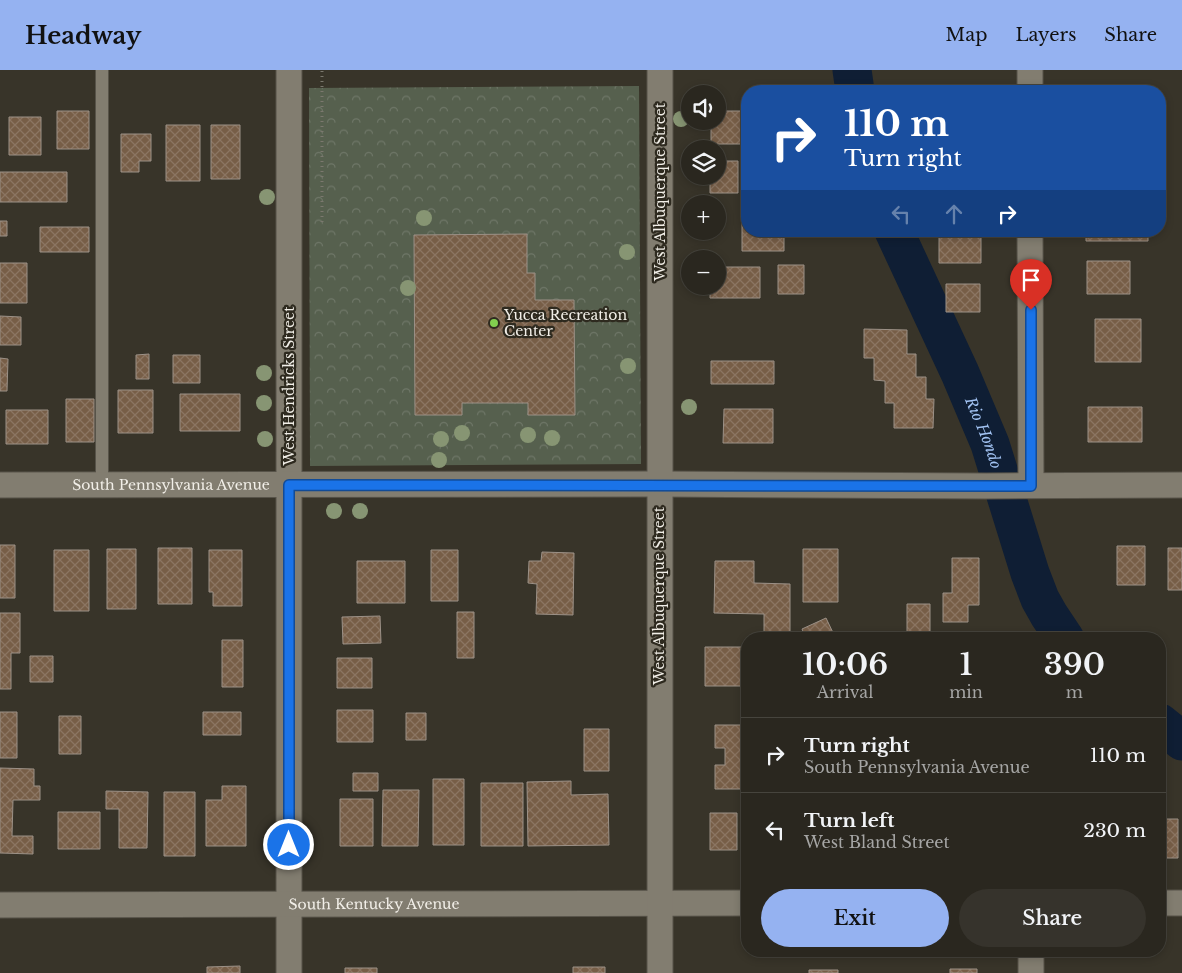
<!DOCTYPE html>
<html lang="en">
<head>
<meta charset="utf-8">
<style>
	body { margin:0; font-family:"Libre Baskerville",serif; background:#36332c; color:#f1f3f6; height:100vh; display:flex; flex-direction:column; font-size:19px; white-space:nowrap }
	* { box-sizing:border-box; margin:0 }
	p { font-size:16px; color:#a5a5a4 }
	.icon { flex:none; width:28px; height:28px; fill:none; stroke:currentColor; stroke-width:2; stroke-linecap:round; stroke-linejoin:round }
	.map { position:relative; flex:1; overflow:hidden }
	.details { position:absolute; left:741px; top:562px; width:425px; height:325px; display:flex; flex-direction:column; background:#2a271f; border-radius:20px; box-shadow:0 2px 8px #0003,0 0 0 1px #46443d }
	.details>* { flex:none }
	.top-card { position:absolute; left:741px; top:15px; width:425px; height:152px; border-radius:20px; box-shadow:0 2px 8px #0003,0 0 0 1px #46443d; background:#1a4fa0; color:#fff; overflow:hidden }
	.fabs { position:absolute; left:681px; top:15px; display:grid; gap:10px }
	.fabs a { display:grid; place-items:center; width:45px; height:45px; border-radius:50%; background:#2a271f; box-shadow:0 2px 8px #0003,0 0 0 1px #46443d; font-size:25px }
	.pin { position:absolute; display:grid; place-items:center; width:42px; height:42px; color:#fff; margin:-51px -21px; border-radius:50% 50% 50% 0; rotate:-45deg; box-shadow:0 0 5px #0007 }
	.pin .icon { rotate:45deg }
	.me { position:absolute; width:55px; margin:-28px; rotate:0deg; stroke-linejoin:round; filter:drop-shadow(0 0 4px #0008) }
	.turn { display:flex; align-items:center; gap:18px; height:105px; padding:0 20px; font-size:22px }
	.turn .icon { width:65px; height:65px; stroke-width:2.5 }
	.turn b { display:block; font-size:35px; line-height:42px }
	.lanes { display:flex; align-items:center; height:48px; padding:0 20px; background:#0003; justify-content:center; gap:25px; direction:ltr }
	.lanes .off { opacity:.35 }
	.eta { display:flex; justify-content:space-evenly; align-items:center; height:85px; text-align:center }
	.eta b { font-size:30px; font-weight:600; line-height:35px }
	.primary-button { display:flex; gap:10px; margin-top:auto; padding:10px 20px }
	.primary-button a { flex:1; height:58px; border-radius:30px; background:#95b2f1; color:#111; font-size:20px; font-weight:600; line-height:58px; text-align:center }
	.primary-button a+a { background:#36332c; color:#f1f3f6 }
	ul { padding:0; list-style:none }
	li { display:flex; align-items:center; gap:15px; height:75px; padding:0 20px; border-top:1px solid #46443d }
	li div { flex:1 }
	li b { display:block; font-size:19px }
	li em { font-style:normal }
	header { display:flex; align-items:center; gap:30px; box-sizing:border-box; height:70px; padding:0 25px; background:#95b2f1; color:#111 }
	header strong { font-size:24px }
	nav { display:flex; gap:28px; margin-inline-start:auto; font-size:18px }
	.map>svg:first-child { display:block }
	.park { fill:url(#park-crowns) }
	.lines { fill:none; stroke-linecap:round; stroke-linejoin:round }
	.river { stroke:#0f1e34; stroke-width:39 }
	.building { fill:url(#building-cross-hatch); stroke:#9c9187 }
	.service-casing { stroke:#575349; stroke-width:14 }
	.minor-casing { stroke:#575349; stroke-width:27 }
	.path { stroke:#7b786e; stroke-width:3; stroke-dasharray:1 4; stroke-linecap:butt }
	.service { stroke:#827d70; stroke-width:12 }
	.minor { stroke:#827d70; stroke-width:25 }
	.tree { fill:#879573 }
	.route-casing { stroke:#114b97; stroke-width:12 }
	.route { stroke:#1a73e8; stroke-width:9 }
	.poi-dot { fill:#82d04f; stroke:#2e2a1f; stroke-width:2 }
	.labels { text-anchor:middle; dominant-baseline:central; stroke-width:4.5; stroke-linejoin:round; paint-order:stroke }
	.street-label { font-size:14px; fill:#f2efe8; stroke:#2e2a1f }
	.poi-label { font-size:14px; fill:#f2efe8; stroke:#2e2a1f; text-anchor:start }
	.water-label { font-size:15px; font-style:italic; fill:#a2c3f3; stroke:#2e2a1f }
</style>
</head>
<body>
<header>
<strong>Headway</strong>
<nav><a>Map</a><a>Layers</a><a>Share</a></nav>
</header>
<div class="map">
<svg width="1182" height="903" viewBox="0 0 1182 903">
	<defs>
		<pattern id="park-crowns" width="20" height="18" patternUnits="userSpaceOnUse" patternTransform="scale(1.25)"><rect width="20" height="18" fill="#56604e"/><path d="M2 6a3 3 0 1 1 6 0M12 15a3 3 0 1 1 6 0" fill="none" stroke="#6f7768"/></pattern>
		<pattern id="building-cross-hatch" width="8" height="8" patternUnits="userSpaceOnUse" patternTransform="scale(1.25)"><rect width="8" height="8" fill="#775e47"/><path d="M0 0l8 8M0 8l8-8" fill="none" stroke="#8b7562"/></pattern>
	</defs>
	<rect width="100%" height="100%" fill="#383429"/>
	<path class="park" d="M639,16L641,394L310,396L309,18Z"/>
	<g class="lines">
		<g class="river">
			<path d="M852,0L855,21"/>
			<path id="s1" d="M894,161L960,303L990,374L1030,503L1040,529L1049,545L1065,569"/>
			<path d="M1160,653L1182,671"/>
		</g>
	</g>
	<path class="building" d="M57,41H89V79H57Z
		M718,41H742V74H711V51H718Z
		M9,47H41V85H9Z
		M166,55H200V111H166Z
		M211,55H240V109H211Z
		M121,64H151V91H139V102H121Z
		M718,91H738V123H710V106H718Z
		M0,102H67V132H0Z
		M742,146H748V161H784V181H742Z
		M0,151H7V166H0Z
		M40,157H89V182H40Z
		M1086,161H1148V171H1086Z
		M527,164V203H535V230H574L575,345H528V333H462V345H415L414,165Z
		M939,167H981V193H939Z
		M1087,191H1130V224H1087Z
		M0,193H27V233H0Z
		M778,195H804V224H778Z
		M718,197H760V228H710V216H718Z
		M946,214H980V242H946Z
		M0,246L21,247V275H0Z
		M1095,249H1141V292H1095Z
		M864,259L907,260V284H916V307H926V329H934L933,358H894V333H885V311L874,310V288H864Z
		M149,284V309H136V285Z
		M173,285H200V313H173Z
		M0,288L8,289L7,321H0Z
		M711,291H774V314H711Z
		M118,320H153V363H118Z
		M180,324H240V361H180Z
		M66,329H94V372H66Z
		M1088,337H1142V372H1088Z
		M724,339H773V373H723Z
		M6,340H48V374H6Z
		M0,475H15V528H0Z
		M1117,476H1145V515H1117Z
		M158,478H192V534H158Z
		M1168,478H1182V520H1168Z
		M107,479H136V539H107Z
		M803,479H838V532H803Z
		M54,480H89V541H54Z
		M209,480H242V536H213V522H209Z
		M431,480H458V531H431Z
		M542,482L574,483L573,545L536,544L537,514L528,513L529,491H541Z
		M952,488H979V535H968V552H943V523H952Z
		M357,491H405V533H357Z
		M715,491H754V513L790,514V563H764V544L714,543Z
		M907,534H930V569H907Z
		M457,542H474V588H457Z
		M0,543H20V583H11V619H0Z
		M380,546L381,573L343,574L342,547Z
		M826,548L836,569H806L802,559Z
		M222,570H243V617H222Z
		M705,577H747V616H705Z
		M30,586H53V612H30Z
		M337,588H372V618H337Z
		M337,640H373V672H337Z
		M0,642H17V688H0Z
		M203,642H241V665H203Z
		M406,643H426V670H406Z
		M59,646H81V684H59Z
		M715,655H748V719H715V695H725V678H715Z
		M584,659H609V701H584Z
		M0,698L34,699V716H40V730H13L12,766H33V784L0,783Z
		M353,703H378V721H353Z
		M433,709H464V775H433Z
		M571,711V725L608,724L609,775L528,776L527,712Z
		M481,713H523V776H481Z
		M222,716H246V776H206V730H222Z
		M383,720H419L418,776H382Z
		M106,721L148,722L147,778H119V739H106Z
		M164,722H195V786H164Z
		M340,729H373V776H340Z
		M58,742H100V779H58Z
		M710,743H737V780H710Z
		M1160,749H1178V788H1160Z
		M240,896V903H207V897Z
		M573,897H605V903H573Z
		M345,898H377V903H345Z
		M950,899H977V903H950Z
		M809,900H838V903H809Z"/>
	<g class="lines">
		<defs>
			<path id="service" d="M102,415V0"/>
			<g id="minor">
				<path d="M289,0V903"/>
				<path d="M1030,0V21"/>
				<path d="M1030,161L1031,415"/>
				<path id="s2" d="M0,415L659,414L986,416L1182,415"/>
				<path d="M1160,833H1182"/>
				<path id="s3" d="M0,835L748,833"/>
				<path d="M1031,881V903"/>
				<path d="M660,903V0"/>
			</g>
		</defs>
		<use href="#service" class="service-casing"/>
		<use href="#minor" class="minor-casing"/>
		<path class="path" d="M322,152V0"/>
		<use href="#service" class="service"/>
		<use href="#minor" class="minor"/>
	</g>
	<g class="tree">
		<circle cx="681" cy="49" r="8"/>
		<circle cx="267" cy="127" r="8"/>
		<circle cx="424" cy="148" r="8"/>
		<circle cx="627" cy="182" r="8"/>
		<circle cx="408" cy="218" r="8"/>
		<circle cx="628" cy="296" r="8"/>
		<circle cx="264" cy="303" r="8"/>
		<circle cx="264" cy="333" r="8"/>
		<circle cx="689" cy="337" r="8"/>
		<circle cx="462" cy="363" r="8"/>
		<circle cx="528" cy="365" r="8"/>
		<circle cx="552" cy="368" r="8"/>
		<circle cx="265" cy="369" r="8"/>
		<circle cx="441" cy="369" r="8"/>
		<circle cx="439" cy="390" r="8"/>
		<circle cx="334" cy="441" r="8"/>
		<circle cx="360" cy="441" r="8"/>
	</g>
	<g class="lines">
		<defs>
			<path id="route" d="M289,775V415L1031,416V240"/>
		</defs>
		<use href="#route" class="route-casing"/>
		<use href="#route" class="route"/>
	</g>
	<circle class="poi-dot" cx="494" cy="253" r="5"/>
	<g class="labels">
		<g class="street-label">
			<text transform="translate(660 122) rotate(-90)">West Albuquerque Street</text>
			<text transform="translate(289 316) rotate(-90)">West Hendricks Street</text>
			<text stroke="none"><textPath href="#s2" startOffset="171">South Pennsylvania Avenue</textPath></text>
			<text transform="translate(659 526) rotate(-90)">West Albuquerque Street</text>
			<text stroke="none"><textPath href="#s3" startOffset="374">South Kentucky Avenue</textPath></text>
		</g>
		<g class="poi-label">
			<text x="504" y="245">Yucca Recreation<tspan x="504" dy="16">Center</tspan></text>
		</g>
		<g class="water-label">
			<text stroke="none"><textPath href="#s1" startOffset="221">Rio Hondo</textPath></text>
		</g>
	</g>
</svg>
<div class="fabs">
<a><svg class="icon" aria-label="sound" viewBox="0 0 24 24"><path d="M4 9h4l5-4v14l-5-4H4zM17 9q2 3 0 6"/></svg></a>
<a><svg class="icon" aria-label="layers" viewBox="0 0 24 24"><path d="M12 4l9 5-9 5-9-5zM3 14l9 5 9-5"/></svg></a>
<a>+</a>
<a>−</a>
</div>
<div class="pin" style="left:1031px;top:240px;background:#d93025"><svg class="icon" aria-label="arrive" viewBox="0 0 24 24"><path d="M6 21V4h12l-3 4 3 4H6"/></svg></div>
<svg class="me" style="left:289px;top:775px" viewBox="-20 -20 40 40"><circle r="17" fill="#1a73e8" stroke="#fff" stroke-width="3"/><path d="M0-11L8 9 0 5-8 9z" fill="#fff"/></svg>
<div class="top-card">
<div class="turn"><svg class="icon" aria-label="right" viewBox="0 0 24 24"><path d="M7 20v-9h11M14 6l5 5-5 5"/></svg><div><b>110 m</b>Turn right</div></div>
<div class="lanes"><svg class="icon off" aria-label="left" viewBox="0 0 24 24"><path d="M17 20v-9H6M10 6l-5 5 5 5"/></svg><svg class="icon off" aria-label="ahead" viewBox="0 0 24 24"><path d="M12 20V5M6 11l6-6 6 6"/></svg><svg class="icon" aria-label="right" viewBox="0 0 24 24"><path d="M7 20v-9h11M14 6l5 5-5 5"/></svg></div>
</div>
<section class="details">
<div class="eta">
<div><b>10:06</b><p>Arrival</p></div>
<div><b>1</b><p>min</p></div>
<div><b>390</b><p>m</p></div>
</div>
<ul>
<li><svg class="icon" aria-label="right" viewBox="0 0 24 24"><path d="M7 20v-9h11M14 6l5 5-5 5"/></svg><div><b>Turn right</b><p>South Pennsylvania Avenue</p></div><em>110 m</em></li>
<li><svg class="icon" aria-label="left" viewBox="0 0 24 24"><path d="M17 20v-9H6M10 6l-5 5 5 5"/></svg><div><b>Turn left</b><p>West Bland Street</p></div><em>230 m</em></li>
</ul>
<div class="primary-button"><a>Exit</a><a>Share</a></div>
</section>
</div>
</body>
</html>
